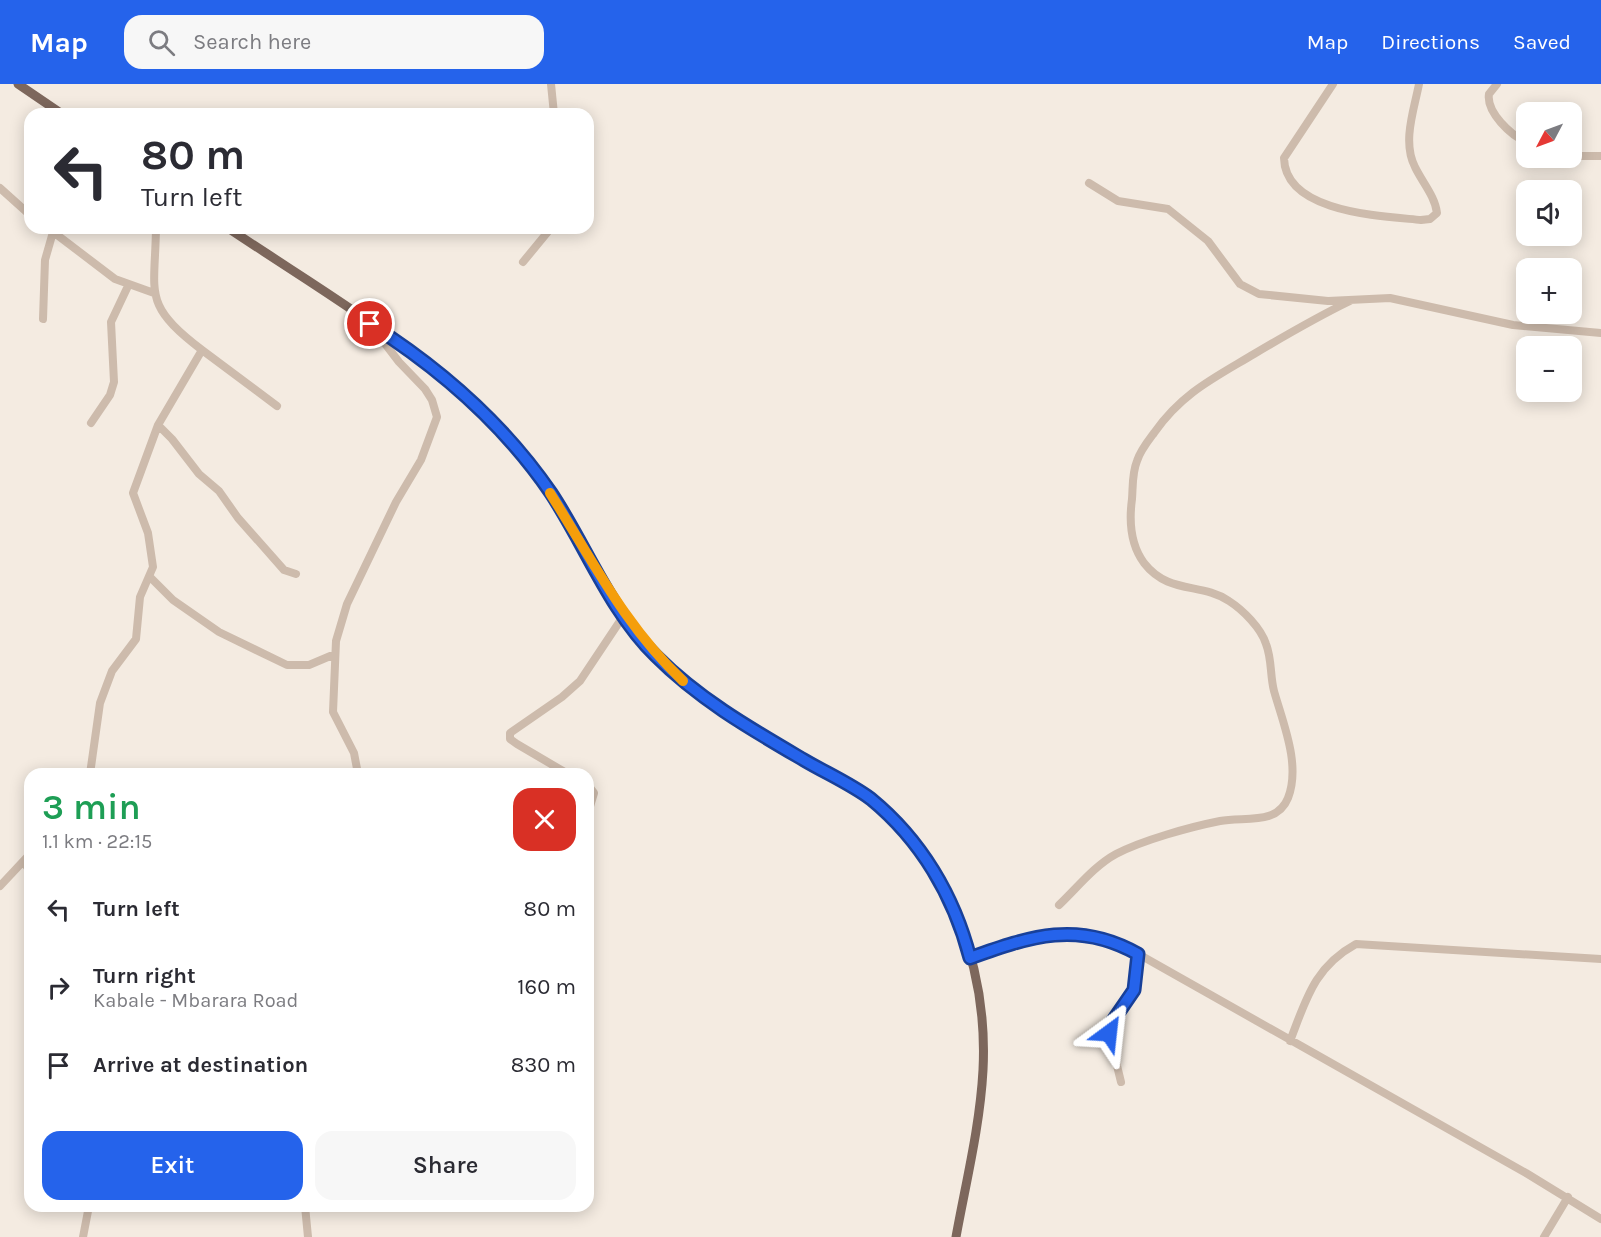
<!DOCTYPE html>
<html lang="en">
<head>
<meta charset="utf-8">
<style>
	body { margin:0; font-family:Karla,sans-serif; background:#f7f7f7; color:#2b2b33; height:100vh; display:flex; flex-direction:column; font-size:22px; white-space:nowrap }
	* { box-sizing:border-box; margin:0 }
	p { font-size:20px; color:#7c7c81 }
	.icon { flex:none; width:33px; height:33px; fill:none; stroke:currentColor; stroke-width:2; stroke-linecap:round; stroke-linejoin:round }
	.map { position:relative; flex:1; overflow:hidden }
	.drawer { position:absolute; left:24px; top:684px; width:570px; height:444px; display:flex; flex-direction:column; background:#fff; border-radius:18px; box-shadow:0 3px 15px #0003 }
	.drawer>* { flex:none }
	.guide { position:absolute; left:24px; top:24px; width:570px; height:126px; border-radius:18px; box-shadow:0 3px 15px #0003; background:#fff; color:#2b2b33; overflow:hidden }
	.needle { width:39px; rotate:229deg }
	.buttons { position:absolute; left:1516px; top:18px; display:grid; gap:12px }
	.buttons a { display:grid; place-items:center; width:66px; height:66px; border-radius:12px; background:#fff; box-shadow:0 3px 15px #0003; font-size:30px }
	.pin { position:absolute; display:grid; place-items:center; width:51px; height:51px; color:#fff; margin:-26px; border:3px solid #fff; border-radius:50%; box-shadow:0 2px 6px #0007 }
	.me { position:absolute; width:66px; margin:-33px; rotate:30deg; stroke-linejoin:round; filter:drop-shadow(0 0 4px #0008) }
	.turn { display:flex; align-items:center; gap:21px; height:126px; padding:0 18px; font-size:27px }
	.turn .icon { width:78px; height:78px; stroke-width:2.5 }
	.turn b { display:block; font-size:42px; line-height:51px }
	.round { display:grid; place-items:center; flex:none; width:63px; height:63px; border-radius:18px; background:#f7f7f7 }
	.summary { display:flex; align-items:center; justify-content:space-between; height:102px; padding:0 18px }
	h1 { font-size:36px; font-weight:600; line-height:45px; color:#1e9e55 }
	.primary-button { display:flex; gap:12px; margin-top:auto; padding:12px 18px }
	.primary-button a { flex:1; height:69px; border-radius:18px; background:#2563eb; color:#fff; font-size:24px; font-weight:600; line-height:69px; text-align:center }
	.primary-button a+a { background:#f7f7f7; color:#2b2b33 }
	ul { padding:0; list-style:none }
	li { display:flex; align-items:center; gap:18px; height:78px; padding:0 18px }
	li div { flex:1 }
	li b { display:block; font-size:22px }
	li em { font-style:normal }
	header { display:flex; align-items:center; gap:36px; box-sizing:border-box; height:84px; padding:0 30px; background:#2563eb; color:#fff }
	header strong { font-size:28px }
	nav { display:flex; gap:33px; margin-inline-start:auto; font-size:21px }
	.search { width:420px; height:54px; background:#f7f7f7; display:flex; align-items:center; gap:15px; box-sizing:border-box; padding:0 21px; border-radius:18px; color:#7c7c81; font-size:22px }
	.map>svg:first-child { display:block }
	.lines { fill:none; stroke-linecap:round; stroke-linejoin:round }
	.minor { stroke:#cdbbac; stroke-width:8 }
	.major { stroke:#7d675c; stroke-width:9 }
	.route-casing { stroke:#184099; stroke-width:15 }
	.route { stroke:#2563eb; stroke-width:10 }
	.slow { stroke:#f59e0b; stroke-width:10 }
</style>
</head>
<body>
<header>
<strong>Map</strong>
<div class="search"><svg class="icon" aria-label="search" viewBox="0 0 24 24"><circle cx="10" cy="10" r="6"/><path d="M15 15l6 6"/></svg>Search here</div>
<nav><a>Map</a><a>Directions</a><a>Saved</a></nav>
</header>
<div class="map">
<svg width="1601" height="1153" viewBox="0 0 1601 1153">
	<rect width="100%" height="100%" fill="#f4ebe1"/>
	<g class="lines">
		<path class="minor" d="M551,0L554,30
			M1333,0L1284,74C1285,129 1382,132 1421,136L1430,135L1437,129C1435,112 1422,98 1415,83C1402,58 1414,26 1419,0
			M1497,0L1489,10C1486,28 1511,52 1527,58
			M1572,72H1601
			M1089,99L1118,117L1168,125L1208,157L1240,200L1259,210L1328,217L1390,214L1513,241L1601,249
			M0,104L30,131
			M48,144L115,195L154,209
			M523,178L551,144
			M43,235L45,176L53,148
			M202,266L277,322
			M91,339L110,311L114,298L111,238L128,202
			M158,341L172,355L199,390L219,407L238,434L284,486L296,490
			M150,493L173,516L219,548L287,581H309L335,570
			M90,690L100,619L112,587L136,555L140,513L153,483L148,449L133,409L158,341L202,266C142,220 155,211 156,144
			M358,690L354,669L333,628L336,557L347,520L396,418L421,376L437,333L432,316L425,305L399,278L370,240
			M568,690L517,660L510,655V649L562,613L580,597L624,531
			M588,701L594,709L588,729
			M24,778L30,788
			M0,802L30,770
			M1059,821C1077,804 1094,782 1116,770C1143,756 1190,743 1220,737C1243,732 1277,742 1288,714C1301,681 1283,639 1274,607C1270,592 1272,575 1266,560C1261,544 1243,526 1229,517C1201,498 1169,511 1144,479C1130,460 1129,437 1132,415C1133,402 1132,389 1137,377C1140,367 1148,357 1154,349C1182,309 1214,294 1254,270C1286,251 1317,233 1350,217
			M970,874C998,864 1031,850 1061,849C1080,848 1098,853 1117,858L1526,1089L1601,1135
			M1290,957C1306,916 1314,883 1356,860L1601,875
			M1121,998L1109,949L1110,941L1134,906L1138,870
			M305,1122L308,1153
			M83,1153L89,1122
			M1544,1153L1568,1113"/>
		<path class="major" d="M18,0L62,30
			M228,144C329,212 444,276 521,370C572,432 603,518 657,573C703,620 761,650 817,684C835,694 854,703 870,715C951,777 988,887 983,986C980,1042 966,1098 956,1153"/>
	</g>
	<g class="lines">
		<defs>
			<path id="route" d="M370,240C441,285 503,339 551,409C586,462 610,527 656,572C700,616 751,645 804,676C826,689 851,700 871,715C921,756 954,812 970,874C1031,852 1078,836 1138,870L1134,906L1110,941L1109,949"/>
		</defs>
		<use href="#route" class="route-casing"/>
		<use href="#route" class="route"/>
		<path class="slow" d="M550,409C593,477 624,541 683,597"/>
	</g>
</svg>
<div class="buttons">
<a><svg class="needle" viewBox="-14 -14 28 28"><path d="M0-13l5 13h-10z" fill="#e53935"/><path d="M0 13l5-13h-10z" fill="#7c7c81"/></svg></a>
<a><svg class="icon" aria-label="sound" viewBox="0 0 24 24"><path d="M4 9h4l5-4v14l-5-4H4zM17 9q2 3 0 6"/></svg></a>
<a>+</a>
<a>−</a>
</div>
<div class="pin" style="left:370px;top:240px;background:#d93025"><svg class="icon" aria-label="arrive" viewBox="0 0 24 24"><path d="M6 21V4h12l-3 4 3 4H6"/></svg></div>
<svg class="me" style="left:1109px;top:949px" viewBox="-20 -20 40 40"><path d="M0-17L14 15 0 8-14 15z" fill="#2563eb" stroke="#fff" stroke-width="4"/></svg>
<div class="guide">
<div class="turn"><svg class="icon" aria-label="left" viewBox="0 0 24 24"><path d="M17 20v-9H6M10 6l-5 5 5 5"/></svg><div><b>80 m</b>Turn left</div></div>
</div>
<section class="drawer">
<div class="summary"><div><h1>3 min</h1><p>1.1 km · 22:15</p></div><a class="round" style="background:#d93025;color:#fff"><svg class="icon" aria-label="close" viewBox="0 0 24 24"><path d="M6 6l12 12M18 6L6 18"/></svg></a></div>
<ul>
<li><svg class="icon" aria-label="left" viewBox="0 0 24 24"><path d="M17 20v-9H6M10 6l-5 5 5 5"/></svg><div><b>Turn left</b></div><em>80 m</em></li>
<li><svg class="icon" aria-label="right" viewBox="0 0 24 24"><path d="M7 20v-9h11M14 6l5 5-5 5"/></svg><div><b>Turn right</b><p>Kabale - Mbarara Road</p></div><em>160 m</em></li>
<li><svg class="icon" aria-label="arrive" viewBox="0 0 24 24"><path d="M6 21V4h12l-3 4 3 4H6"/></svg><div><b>Arrive at destination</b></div><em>830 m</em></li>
</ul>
<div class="primary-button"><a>Exit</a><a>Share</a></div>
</section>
</div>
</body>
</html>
